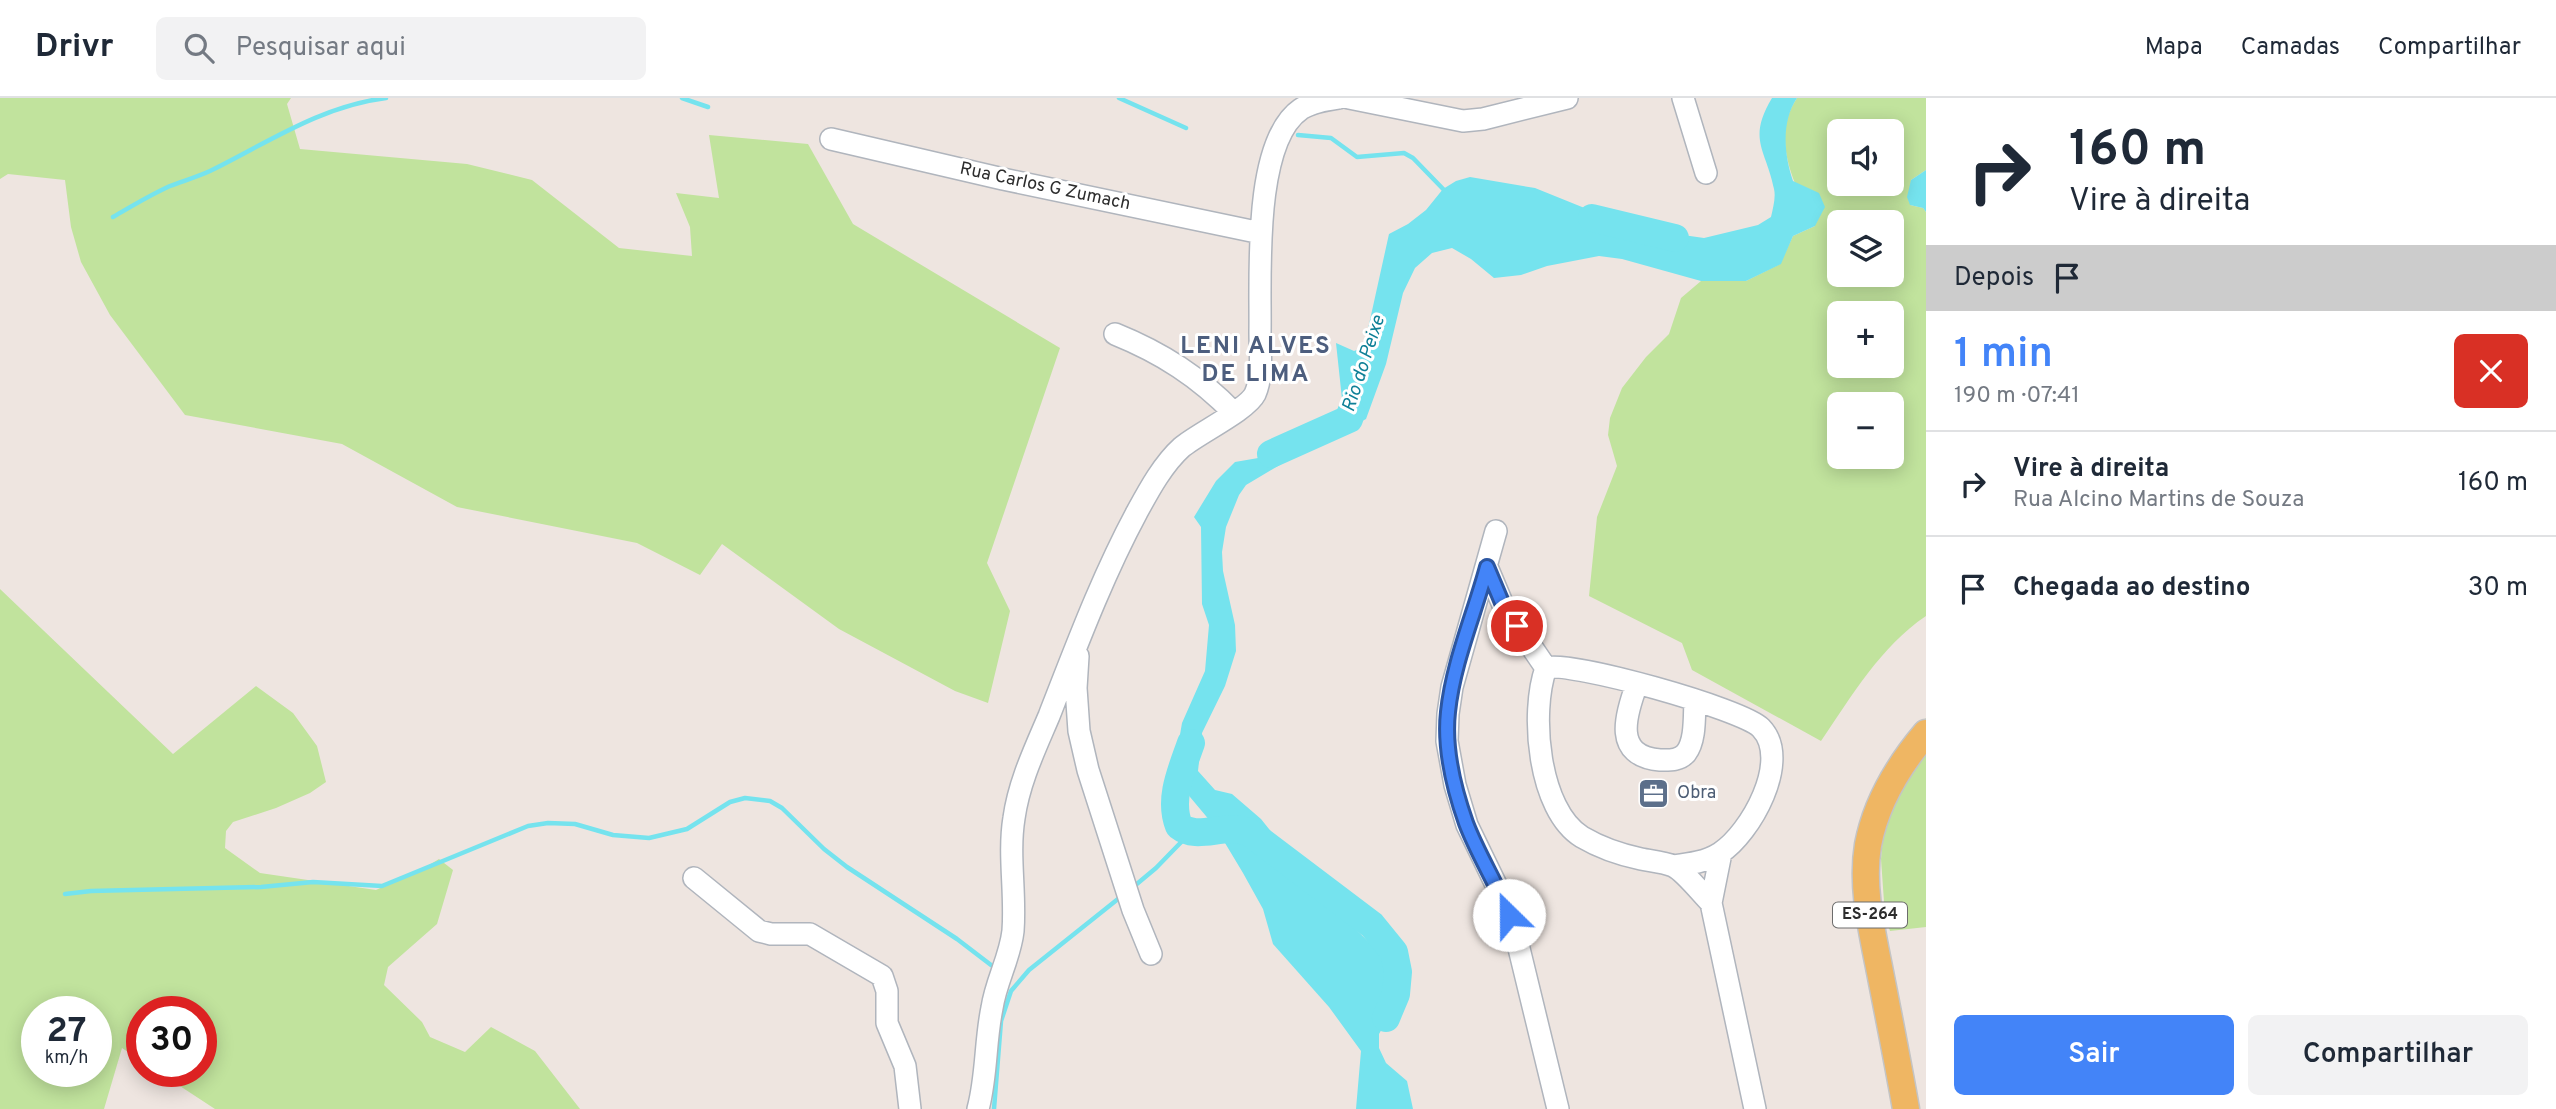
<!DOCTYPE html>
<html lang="pt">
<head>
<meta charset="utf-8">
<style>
	body { margin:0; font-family:Overpass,sans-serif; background:#f2f2f3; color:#1f2937; height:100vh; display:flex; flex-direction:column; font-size:26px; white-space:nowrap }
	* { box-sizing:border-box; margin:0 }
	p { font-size:23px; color:#747a83 }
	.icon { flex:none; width:38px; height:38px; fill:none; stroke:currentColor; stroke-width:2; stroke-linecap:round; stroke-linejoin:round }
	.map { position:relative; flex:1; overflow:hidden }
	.details { display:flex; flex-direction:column; background:#fff; width:630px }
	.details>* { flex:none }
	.guide { background:#fff; color:#1f2937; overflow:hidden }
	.controls { position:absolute; left:1827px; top:21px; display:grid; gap:14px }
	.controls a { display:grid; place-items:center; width:77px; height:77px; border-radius:10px; background:#fff; box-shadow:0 4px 18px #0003; font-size:35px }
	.speed { position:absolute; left:21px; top:898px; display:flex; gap:14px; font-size:35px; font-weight:700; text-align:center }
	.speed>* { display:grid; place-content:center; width:91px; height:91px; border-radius:50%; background:#fff; box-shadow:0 4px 18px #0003; line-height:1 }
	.speed small { font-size:18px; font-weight:400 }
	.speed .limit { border:10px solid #d22; background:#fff; color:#111 }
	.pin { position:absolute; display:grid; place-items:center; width:60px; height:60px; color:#fff; margin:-30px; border:4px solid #fff; border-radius:50%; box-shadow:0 2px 7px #0007 }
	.me { position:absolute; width:77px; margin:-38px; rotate:337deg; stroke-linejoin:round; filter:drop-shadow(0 0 5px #0008) }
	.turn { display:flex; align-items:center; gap:24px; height:147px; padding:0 28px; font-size:32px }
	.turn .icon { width:91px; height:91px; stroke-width:2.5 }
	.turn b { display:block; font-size:49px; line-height:60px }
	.then { display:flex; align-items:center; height:66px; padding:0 28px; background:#0003; gap:14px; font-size:26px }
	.round { display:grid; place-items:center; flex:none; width:74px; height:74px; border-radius:10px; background:#f2f2f3 }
	.summary { display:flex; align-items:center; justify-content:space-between; height:119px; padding:0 28px }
	h1 { font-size:42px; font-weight:600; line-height:52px; color:#4384f8 }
	.action { display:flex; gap:14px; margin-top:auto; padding:14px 28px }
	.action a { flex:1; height:80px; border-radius:10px; background:#4384f8; color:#fff; font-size:28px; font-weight:600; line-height:80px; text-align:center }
	.action a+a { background:#f2f2f3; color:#1f2937 }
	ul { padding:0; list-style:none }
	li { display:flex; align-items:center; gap:21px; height:105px; padding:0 28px; border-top:2px solid #e0e1e3 }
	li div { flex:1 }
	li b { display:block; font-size:26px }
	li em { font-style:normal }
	header { display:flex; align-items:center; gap:42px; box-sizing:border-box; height:98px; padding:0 35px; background:#fff; border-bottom:2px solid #e0e1e3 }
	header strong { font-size:33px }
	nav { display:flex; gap:38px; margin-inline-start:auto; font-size:24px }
	.search { width:490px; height:63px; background:#f2f2f3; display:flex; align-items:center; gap:18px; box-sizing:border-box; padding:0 24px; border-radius:10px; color:#747a83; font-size:26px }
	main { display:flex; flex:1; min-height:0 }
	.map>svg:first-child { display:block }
	.green { fill:#c1e39d; fill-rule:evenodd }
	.water { fill:#75e3ee }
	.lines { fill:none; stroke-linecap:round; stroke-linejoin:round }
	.stream { stroke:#75e3ee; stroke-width:4.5 }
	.river { stroke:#75e3ee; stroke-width:28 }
	.minor-casing { stroke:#b0b5bd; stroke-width:24 }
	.major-casing { stroke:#c4c4c4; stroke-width:29 }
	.minor { stroke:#fff; stroke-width:21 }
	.major { stroke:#efb663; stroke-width:26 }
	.route-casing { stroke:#2c56a1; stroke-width:18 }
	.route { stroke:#4384f8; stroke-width:12 }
	.labels { text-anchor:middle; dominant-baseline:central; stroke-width:6; stroke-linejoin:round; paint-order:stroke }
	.shield { fill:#fff; stroke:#6c6c6c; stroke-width:2 }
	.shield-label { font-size:16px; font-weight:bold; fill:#2d2d2d }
	.street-label { font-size:18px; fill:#2d2d2d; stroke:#fff }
	.service-label { font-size:18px; fill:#4e5e75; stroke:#fff; text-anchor:start }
	.water-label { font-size:19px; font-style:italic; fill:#0f8097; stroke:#fff }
	.district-label { font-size:24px; font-weight:bold; letter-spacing:2px; fill:#4d5e7e; stroke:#fff }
</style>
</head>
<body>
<header>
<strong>Drivr</strong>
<div class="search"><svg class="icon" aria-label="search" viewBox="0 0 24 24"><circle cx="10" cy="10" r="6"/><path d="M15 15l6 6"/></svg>Pesquisar aqui</div>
<nav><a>Mapa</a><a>Camadas</a><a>Compartilhar</a></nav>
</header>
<main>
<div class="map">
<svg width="1926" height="1011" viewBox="0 0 1926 1011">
	<rect width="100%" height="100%" fill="#eee5e0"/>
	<path class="green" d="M0,0H291L287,6L300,51L467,66L532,82L619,150L692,158L690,129L676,95L719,100L709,37L808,46L853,126L1060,250L987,465L1010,513L988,605L955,593L839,531L722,446L700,477L637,445L457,409L342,346L185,317L110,217L81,164L71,129L65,82L8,76L0,81Z
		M1797,0H1926V72L1911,82L1910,107L1923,110L1926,114V518C1881,548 1851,599 1821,643L1692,572L1682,545L1589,498L1597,419L1617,368L1608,337L1610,320L1622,290L1646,259L1669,236L1681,200L1701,183H1746L1780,166L1793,138L1815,128C1796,89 1769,42 1797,0ZM1839,33H1892V86H1839ZM1839,124H1892V177H1839ZM1839,215H1892V268H1839ZM1839,306H1892V359H1839Z
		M0,491L173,656L256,588L293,615L317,648L326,684L310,695L276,710L233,724L226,733L225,750L260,775L376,792L421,772L439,761L453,772L437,826L388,869L384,887L422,924L430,939L465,954L491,929L535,953L580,1011H215L157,973H201V914H142V963L122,950L104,1011H0ZM37,914H96V973H37Z
		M1926,620V829L1890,833L1885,818L1881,761L1886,707L1913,636Z"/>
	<path class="water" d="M1772,0H1797C1781,24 1784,56 1793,83L1819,95L1825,109L1815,128L1793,138L1781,166L1746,183H1701L1622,161L1599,158L1547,168L1521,177L1494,180L1471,161L1452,150L1432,155L1415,170L1403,195L1386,266L1366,321L1283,365L1246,387L1239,397L1226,429L1222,454L1223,473L1235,527L1236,553L1225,588L1202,635L1198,673L1215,692L1232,696L1261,721L1323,799L1387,862L1399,887L1398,903L1379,936V950L1386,965L1407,983L1413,1011H1356L1361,953L1329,909L1273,846L1263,811L1243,775L1216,730L1190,699L1174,672L1182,625L1205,573L1209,527L1202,506L1201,429L1194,419L1216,383L1235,364L1264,359L1284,342L1309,341L1321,335L1333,321L1342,301L1336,245L1354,253L1364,249L1389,136L1408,126L1426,112L1443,91L1456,83L1470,79L1535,90L1634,130L1704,140L1758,127L1771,119C1773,110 1776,99 1774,91C1766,51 1747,42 1772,0Z
		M1926,72V114L1923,110L1910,107L1907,99L1911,82Z"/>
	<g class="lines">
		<path class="stream" d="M682,0L708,9
			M1119,0L1186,30
			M1298,37L1331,40L1357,59L1404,55L1413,60L1446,94
			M113,119C132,108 150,97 170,88C183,83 197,79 210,73C267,45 321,8 386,0
			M1132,790L1156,770L1190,735
			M65,796L91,793L261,789L313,784L382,788L528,728L548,725L575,726L613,737L649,740L687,731L730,704L745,700L770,703L782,710L824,751L847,769L957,841L991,867
			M994,1011L1001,923L1011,893L1029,872L1123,797"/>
		<path class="river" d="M1592,120L1675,140
			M1271,356L1349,321L1351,315
			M1191,645C1182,671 1168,701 1179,728C1198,743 1222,725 1249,734L1372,827L1394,854L1398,874L1396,896L1386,920"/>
		<defs>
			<path id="minor" d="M1349,0L1463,23L1483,21L1567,0
				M1683,0L1706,75
				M831,41L1003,81L1261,135
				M1115,236C1162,255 1199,279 1234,315
				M1496,433L1452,589L1448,616L1447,643L1455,687L1467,727L1501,797L1516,838L1558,1011
				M1487,469L1503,507L1546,570
				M1078,558L1076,590L1079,633L1088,672L1133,812L1151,856
				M1637,586C1625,618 1613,658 1660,662C1669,662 1679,663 1686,655C1696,642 1694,618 1695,602
				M1721,755L1711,805L1755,1011
				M1673,768C1689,766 1706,764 1720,755C1750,736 1792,662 1761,630C1743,611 1568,562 1546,570C1530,614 1538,712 1582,739C1599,749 1622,757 1641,761C1651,763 1664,764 1673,768C1684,773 1701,795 1711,805
				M694,780L759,833L771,836H810L882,878L887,893V925L905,968L910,1011
				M978,1011C987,978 985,943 992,910C996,883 1010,860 1013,833C1016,795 1008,757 1014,720C1019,684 1035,651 1049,618C1076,549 1102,479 1137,414C1149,392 1163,366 1182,349C1199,335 1247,312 1255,296C1263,278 1260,254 1260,234C1261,181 1252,44 1301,11C1312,4 1326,2 1339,0"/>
			<path id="major" d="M1906,1011C1898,965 1889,920 1880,874C1872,833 1861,789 1868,747C1876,704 1898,668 1926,635"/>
		</defs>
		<use href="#minor" class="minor-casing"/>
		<use href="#major" class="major-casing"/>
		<use href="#minor" class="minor"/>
		<use href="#major" class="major"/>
	</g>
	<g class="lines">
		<defs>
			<path id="route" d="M1509,817C1497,786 1478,757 1466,725C1454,691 1444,650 1448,614C1453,565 1474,517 1487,469L1503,507L1517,528"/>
		</defs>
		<use href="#route" class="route-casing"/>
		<use href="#route" class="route"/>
	</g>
	<defs>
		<symbol id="office-square" viewBox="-11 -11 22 22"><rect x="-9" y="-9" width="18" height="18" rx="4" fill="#5c6f8a" stroke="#fff"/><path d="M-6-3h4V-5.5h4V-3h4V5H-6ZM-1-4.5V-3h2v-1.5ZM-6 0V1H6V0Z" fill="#fff"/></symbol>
	</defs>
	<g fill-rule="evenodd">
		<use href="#office-square" x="1636" y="678" width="35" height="35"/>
	</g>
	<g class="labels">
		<rect class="shield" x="1833" y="804.5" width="74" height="25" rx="5"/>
		<g class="shield-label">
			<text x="1870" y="817">ES-264</text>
		</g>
		<g class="street-label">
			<text transform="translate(1045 89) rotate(12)">Rua Carlos G Zumach</text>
		</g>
		<g class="service-label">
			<text x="1677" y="695">Obra</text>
		</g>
		<g class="water-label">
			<text transform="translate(1364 266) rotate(-72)">Rio do Peixe</text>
		</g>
		<g class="district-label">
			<text x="1256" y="249">LENI ALVES<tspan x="1256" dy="28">DE LIMA</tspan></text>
		</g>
	</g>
</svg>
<div class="controls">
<a><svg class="icon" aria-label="sound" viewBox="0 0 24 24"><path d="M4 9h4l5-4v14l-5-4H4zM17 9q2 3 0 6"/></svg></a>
<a><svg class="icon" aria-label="layers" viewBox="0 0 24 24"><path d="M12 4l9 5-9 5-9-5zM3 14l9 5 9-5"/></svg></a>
<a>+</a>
<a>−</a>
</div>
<div class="speed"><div>27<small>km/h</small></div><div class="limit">30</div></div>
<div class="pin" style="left:1517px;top:528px;background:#d93025"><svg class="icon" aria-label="arrive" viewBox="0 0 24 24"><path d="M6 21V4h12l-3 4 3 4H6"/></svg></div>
<svg class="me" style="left:1509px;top:817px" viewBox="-20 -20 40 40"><circle r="19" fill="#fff"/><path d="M0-13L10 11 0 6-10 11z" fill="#4384f8"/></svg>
</div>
<section class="details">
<div class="guide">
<div class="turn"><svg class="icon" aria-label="right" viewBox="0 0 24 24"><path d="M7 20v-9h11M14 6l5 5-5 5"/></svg><div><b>160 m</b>Vire à direita</div></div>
<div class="then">Depois<svg class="icon" aria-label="arrive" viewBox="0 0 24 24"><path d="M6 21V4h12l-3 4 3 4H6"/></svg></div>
</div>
<div class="summary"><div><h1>1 min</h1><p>190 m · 07:41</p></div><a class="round" style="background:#d93025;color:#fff"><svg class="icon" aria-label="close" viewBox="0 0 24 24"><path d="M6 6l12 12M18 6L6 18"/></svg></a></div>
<ul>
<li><svg class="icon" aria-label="right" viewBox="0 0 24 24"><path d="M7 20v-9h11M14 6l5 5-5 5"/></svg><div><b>Vire à direita</b><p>Rua Alcino Martins de Souza</p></div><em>160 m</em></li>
<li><svg class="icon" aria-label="arrive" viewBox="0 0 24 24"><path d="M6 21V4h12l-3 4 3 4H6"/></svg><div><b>Chegada ao destino</b></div><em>30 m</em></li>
</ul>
<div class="action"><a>Sair</a><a>Compartilhar</a></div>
</section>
</main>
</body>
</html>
